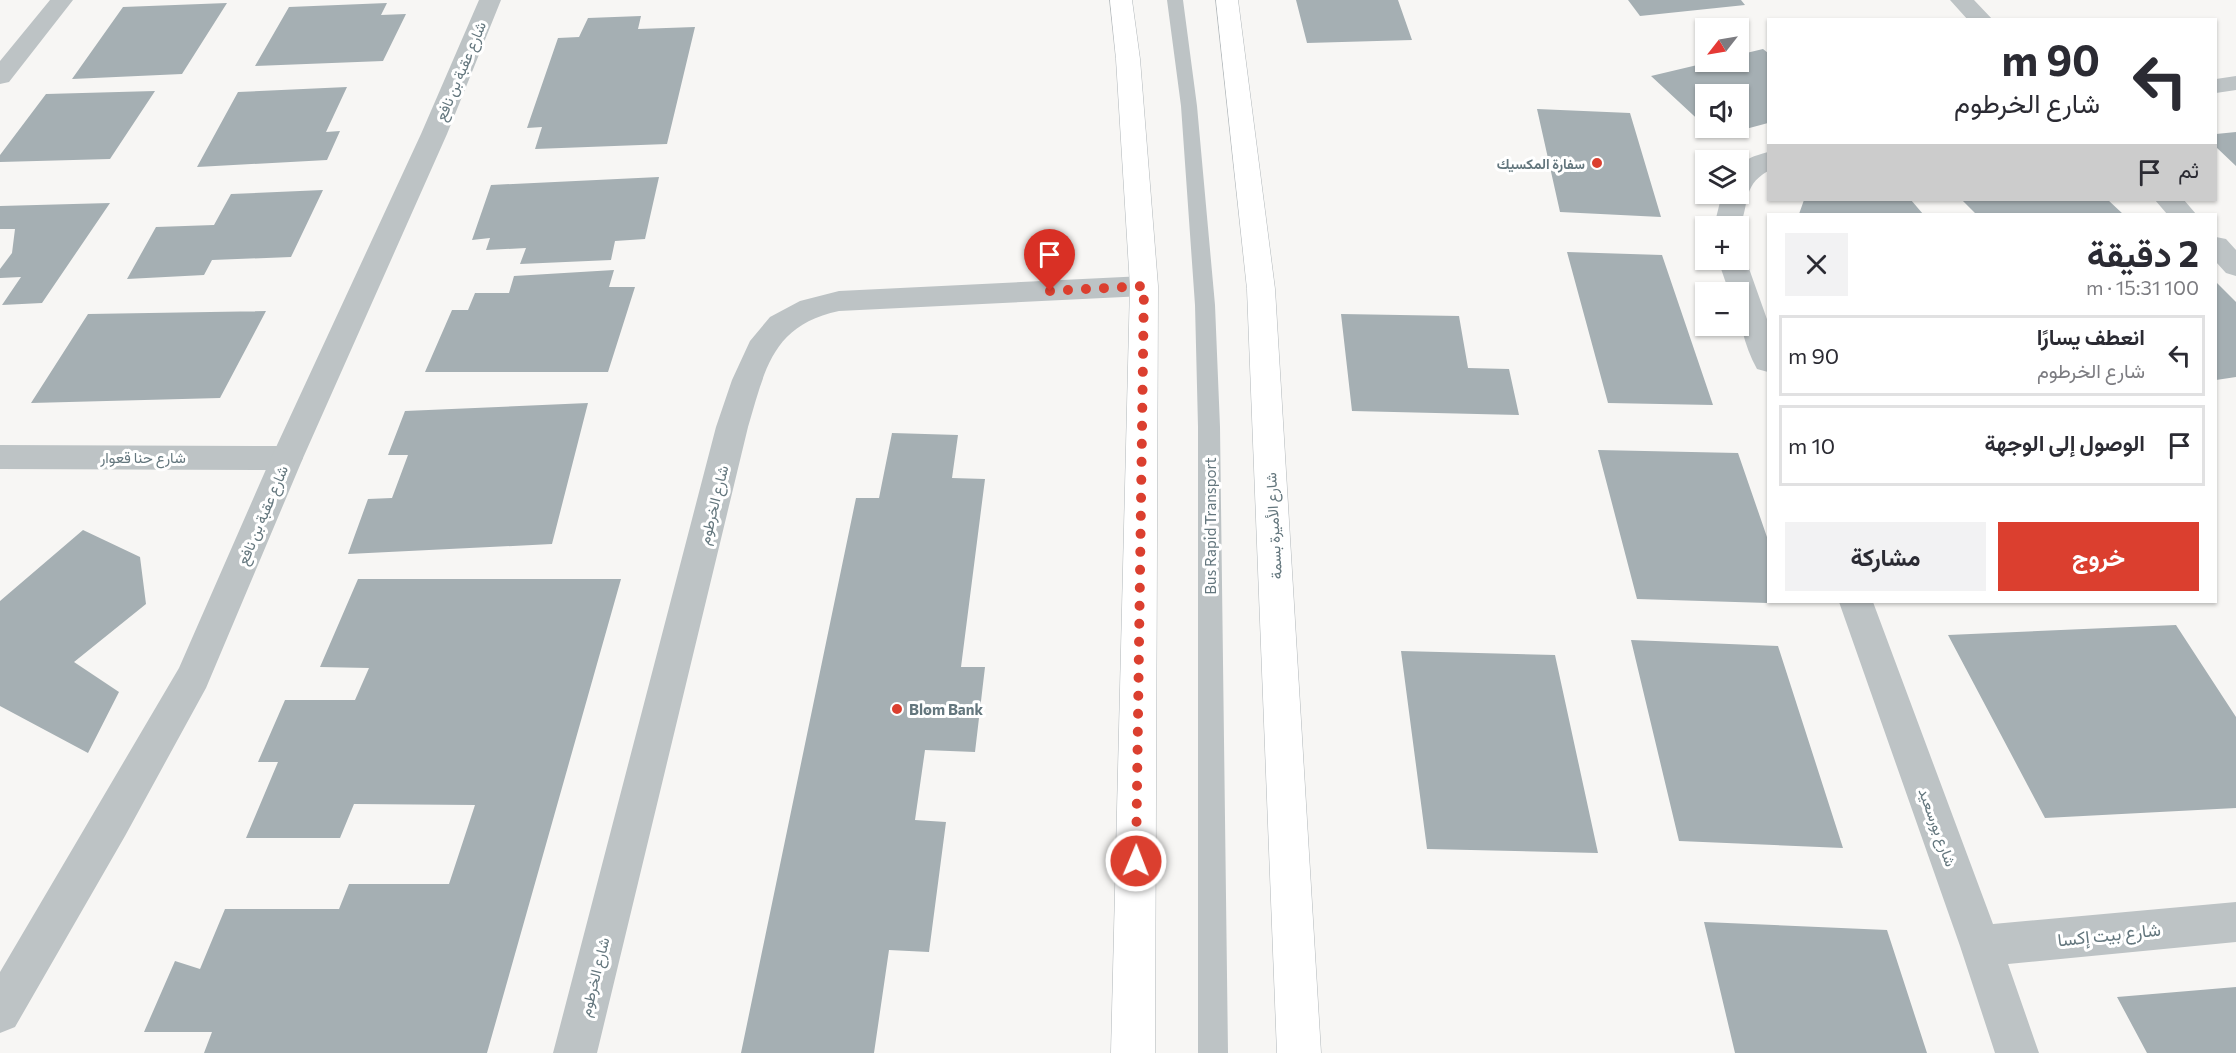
<!DOCTYPE html>
<html lang="ar">
<head>
<meta charset="utf-8">
<style>
	body { margin:0; font-family:Commissioner,Vazirmatn,sans-serif; background:#f2f2f3; color:#2b2b33; direction:rtl; height:100vh; display:flex; flex-direction:column; font-size:22px; white-space:nowrap }
	* { box-sizing:border-box; margin:0 }
	p { font-size:20px; color:#7c7c81 }
	.icon { flex:none; width:33px; height:33px; fill:none; stroke:currentColor; stroke-width:2; stroke-linecap:round; stroke-linejoin:round }
	.map { position:relative; flex:1; overflow:hidden; direction:ltr }
	.sheet { position:absolute; left:1767px; top:213px; width:450px; height:390px; display:flex; flex-direction:column; background:#fff; border-radius:0px; box-shadow:0 2px 4px #0004; direction:rtl }
	.sheet>* { flex:none }
	.top-card { position:absolute; left:1767px; top:18px; width:450px; height:183px; border-radius:0px; box-shadow:0 2px 4px #0004; direction:rtl; background:#fff; color:#2b2b33; overflow:hidden }
	.needle { width:39px; rotate:239deg }
	.fabs { position:absolute; left:1695px; top:18px; display:grid; gap:12px }
	.fabs a { display:grid; place-items:center; width:54px; height:54px; border-radius:0px; background:#fff; box-shadow:0 2px 4px #0004; font-size:30px }
	.pin { position:absolute; display:grid; place-items:center; width:51px; height:51px; color:#fff; margin:-62px -26px; border-radius:50% 50% 50% 0; rotate:-45deg; box-shadow:0 0 6px #0007 }
	.pin .icon { rotate:45deg }
	.me { position:absolute; width:66px; margin:-33px; rotate:1deg; stroke-linejoin:round; filter:drop-shadow(0 0 4px #0008) }
	.turn { display:flex; align-items:center; gap:21px; height:126px; padding:0 18px; font-size:27px }
	.turn .icon { width:78px; height:78px; stroke-width:2.5 }
	.turn b { display:block; font-size:42px; line-height:51px }
	.then { display:flex; align-items:center; height:57px; padding:0 18px; background:#0003; gap:12px; font-size:22px }
	.round { display:grid; place-items:center; flex:none; width:63px; height:63px; border-radius:0px; background:#f2f2f3 }
	.headline { display:flex; align-items:center; justify-content:space-between; height:102px; padding:0 18px }
	h1 { font-size:36px; font-weight:700; line-height:45px }
	.action { display:flex; gap:12px; margin-top:auto; padding:12px 18px }
	.action a { flex:1; height:69px; border-radius:0px; background:#db3f2f; color:#fff; font-size:24px; font-weight:700; line-height:69px; text-align:center }
	.action a+a { background:#f2f2f3; color:#2b2b33 }
	ul { padding:0; list-style:none }
	li { display:flex; align-items:center; gap:18px; height:81px; margin:0 12px 9px; padding:0 6px; border:3px solid #e1e1e2; border-radius:0px }
	li div { flex:1 }
	li b { display:block; font-size:22px }
	li em { font-style:normal }
	.map>svg:first-child { display:block }
	.building { fill:#a5afb3 }
	.lines { fill:none; stroke-linecap:round; stroke-linejoin:round }
	.primary-casing { stroke:#b1b7ba; stroke-width:1 }
	.service { fill:#bdc3c5; fill-rule:evenodd }
	.minor { fill:#bdc3c5; fill-rule:evenodd }
	.tertiary { fill:#bdc3c5; fill-rule:evenodd }
	.primary { fill:#fff; fill-rule:evenodd }
	.route { stroke:#db3f2f; stroke-width:10; stroke-dasharray:0 18 }
	.poi-dot { fill:#db3f2f; stroke:#fff; stroke-width:2 }
	.labels { text-anchor:middle; dominant-baseline:central; stroke-width:6; stroke-linejoin:round; paint-order:stroke }
	.far-poi-label { font-size:14px; font-weight:bold; fill:#63767d; stroke:#fff; text-anchor:end }
	.street-label { font-size:15px; fill:#63767d; stroke:#fff }
	.poi-label { font-size:15px; font-weight:bold; fill:#63767d; stroke:#fff; text-anchor:start }
	.near-street-label { font-size:18px; fill:#63767d; stroke:#fff }
</style>
</head>
<body>
<div class="map">
<svg width="2236" height="1053" viewBox="0 0 2236 1053">
	<rect width="100%" height="100%" fill="#f7f6f4"/>
	<path class="building" d="M1296,0H1398L1412,40L1307,43Z
		M1628,0H1741L1745,5L1640,16Z
		M227,3L182,74L72,79L123,7Z
		M387,3L381,15L406,14L383,61L255,66L289,7Z
		M641,16L638,29L695,27L667,144L535,149L542,127L527,128L558,38L579,37L588,18Z
		M1763,49L1768,53V123L1716,137L1706,128H1738V94H1706V127L1651,76L1710,62H1738V55Z
		M347,87L326,132L340,131L327,160L197,167L238,92Z
		M155,91L110,159L0,162V155L46,94Z
		M1537,109L1630,113L1661,217L1560,212Z
		M2236,132V166L2216,147V134Z
		M659,177L645,239L615,241L611,260L520,264L526,248L486,250L490,238L472,240L491,185Z
		M323,190L291,257L212,260L204,275L127,279L156,227L214,225L231,194Z
		M1804,200H1911L1923,214H1799Z
		M1962,200H2108L2123,214H1976Z
		M110,203L42,303L2,305L21,277L0,278V269L12,253L15,229H0V206Z
		M1567,252L1662,255L1713,405L1608,403Z
		M614,270L609,287H635L608,372H425L452,310H468L475,293H509L514,276Z
		M2216,282L2236,302V377L2216,380Z
		M266,311L220,398L31,403L88,314Z
		M1341,314L1459,316L1468,368L1509,369L1519,415L1352,411Z
		M588,403L552,544L348,554L368,499L392,498L408,455H388L405,411Z
		M892,433L958,435L952,478L985,479L961,667H985L975,752L925,750L915,820L946,822L929,952L889,950L874,1053H741L856,498H879Z
		M1598,450L1738,453L1768,540V603L1637,599Z
		M83,530L140,557L146,604L74,662L119,692L88,753L0,706V601Z
		M358,579H621L487,1053H204L212,1032H144L175,961L200,969L225,909H339L349,884H449L475,805L354,804L340,838H246L278,762H258L285,700H355L369,668L320,667Z
		M2176,625L2236,717V808L2045,818L1948,635Z
		M1631,640L1778,646L1843,848L1679,841Z
		M1401,651L1555,655L1598,853L1427,849Z
		M1704,922L1887,930L1927,1053H1735Z
		M2236,987V1053H2147L2117,997Z"/>
	<g class="lines">
		<defs>
			<path id="primary" d="M1110,0H1132L1140,59L1158,286L1155,1053H1111L1130,286L1116,59Z
				M1216,0H1238L1275,289L1321,1053H1277L1247,289Z"/>
		</defs>
		<use href="#primary" class="primary-casing"/>
		<path class="service" d="M1167,0H1183L1197,106L1215,305L1220,427L1228,1053H1198V427L1195,305L1181,106Z"/>
		<path class="minor" d="M1950,0H1974L1993,20H1968Z
			M2236,76V90L2216,93V79Z
			M1768,152V171C1740,187 1751,206 1738,229V226H1714L1722,194H1738C1738,165 1738,160 1768,152Z
			M2155,200H2184L2196,214H2167Z
			M2216,237L2226,239L2236,250V276L2226,273L2216,262Z
			M1738,252L1746,260L1768,322V372L1757,369C1744,345 1738,319 1738,292H1729L1718,260H1738Z
			M1144,276L1154,279L1158,286L1154,293L1144,296L839,311C772,325 765,370 748,427L597,1053H553L716,427L732,380L750,341L770,317L800,301L839,291Z
			M0,445L287,446L298,449L303,458L298,467L287,470L0,469Z
			M1839,602H1873L1993,924L2236,902V942L2008,964L2039,1053H1995L1960,946Z"/>
		<path class="tertiary" d="M50,0H73L9,82L0,84V61Z
			M479,0H501L447,134L303,458L206,688L125,836L15,1027L0,1033V972L179,668L271,458L421,134Z"/>
		<use href="#primary" class="primary"/>
	</g>
	<g class="lines">
		<path class="route" d="M1050,291L1144,286L1136,861"/>
	</g>
	<g class="poi-dot">
		<circle cx="1597" cy="163" r="6"/>
		<circle cx="897" cy="709" r="6"/>
	</g>
	<g class="labels">
		<g class="far-poi-label">
			<text x="1585" y="163">سفارة المكسيك</text>
		</g>
		<g class="street-label">
			<text transform="translate(460 71) rotate(-67)">شارع عقبة بن نافع</text>
			<text x="143" y="457">شارع حنا قعوار</text>
			<text transform="translate(713 505) rotate(-76)">شارع الخرطوم</text>
			<text transform="translate(262 515) rotate(-67)">شارع عقبة بن نافع</text>
			<text transform="translate(1210 526) rotate(-90)">Bus Rapid Transport</text>
			<text transform="translate(1273 526) rotate(-93)">شارع الأميرة بسمة</text>
			<text transform="translate(1938 827) rotate(70)">شارع بورسعيد</text>
			<text transform="translate(594 977) rotate(-76)">شارع الخرطوم</text>
		</g>
		<g class="poi-label">
			<text x="909" y="709">Blom Bank</text>
		</g>
		<g class="near-street-label">
			<text transform="translate(2109 934) rotate(-6)">شارع بيت إكسا</text>
		</g>
	</g>
</svg>
<div class="fabs">
<a><svg class="needle" viewBox="-14 -14 28 28"><path d="M0-13l5 13h-10z" fill="#e53935"/><path d="M0 13l5-13h-10z" fill="#7c7c81"/></svg></a>
<a><svg class="icon" aria-label="sound" viewBox="0 0 24 24"><path d="M4 9h4l5-4v14l-5-4H4zM17 9q2 3 0 6"/></svg></a>
<a><svg class="icon" aria-label="layers" viewBox="0 0 24 24"><path d="M12 4l9 5-9 5-9-5zM3 14l9 5 9-5"/></svg></a>
<a>+</a>
<a>−</a>
</div>
<div class="pin" style="left:1050px;top:291px;background:#d93025"><svg class="icon" aria-label="arrive" viewBox="0 0 24 24"><path d="M6 21V4h12l-3 4 3 4H6"/></svg></div>
<svg class="me" style="left:1136px;top:861px" viewBox="-20 -20 40 40"><circle r="17" fill="#db3f2f" stroke="#fff" stroke-width="3"/><path d="M0-11L8 9 0 5-8 9z" fill="#fff"/></svg>
<div class="top-card">
<div class="turn"><svg class="icon" aria-label="left" viewBox="0 0 24 24"><path d="M17 20v-9H6M10 6l-5 5 5 5"/></svg><div><b>90 m</b>شارع الخرطوم</div></div>
<div class="then">ثم<svg class="icon" aria-label="arrive" viewBox="0 0 24 24"><path d="M6 21V4h12l-3 4 3 4H6"/></svg></div>
</div>
<section class="sheet">
<div class="headline"><div><h1>2 دقيقة</h1><p>100 m · 15:31</p></div><a class="round"><svg class="icon" aria-label="close" viewBox="0 0 24 24"><path d="M6 6l12 12M18 6L6 18"/></svg></a></div>
<ul>
<li><svg class="icon" aria-label="left" viewBox="0 0 24 24"><path d="M17 20v-9H6M10 6l-5 5 5 5"/></svg><div><b>انعطف يسارًا</b><p>شارع الخرطوم</p></div><em>90 m</em></li>
<li><svg class="icon" aria-label="arrive" viewBox="0 0 24 24"><path d="M6 21V4h12l-3 4 3 4H6"/></svg><div><b>الوصول إلى الوجهة</b></div><em>10 m</em></li>
</ul>
<div class="action"><a>خروج</a><a>مشاركة</a></div>
</section>
</div>
</body>
</html>
